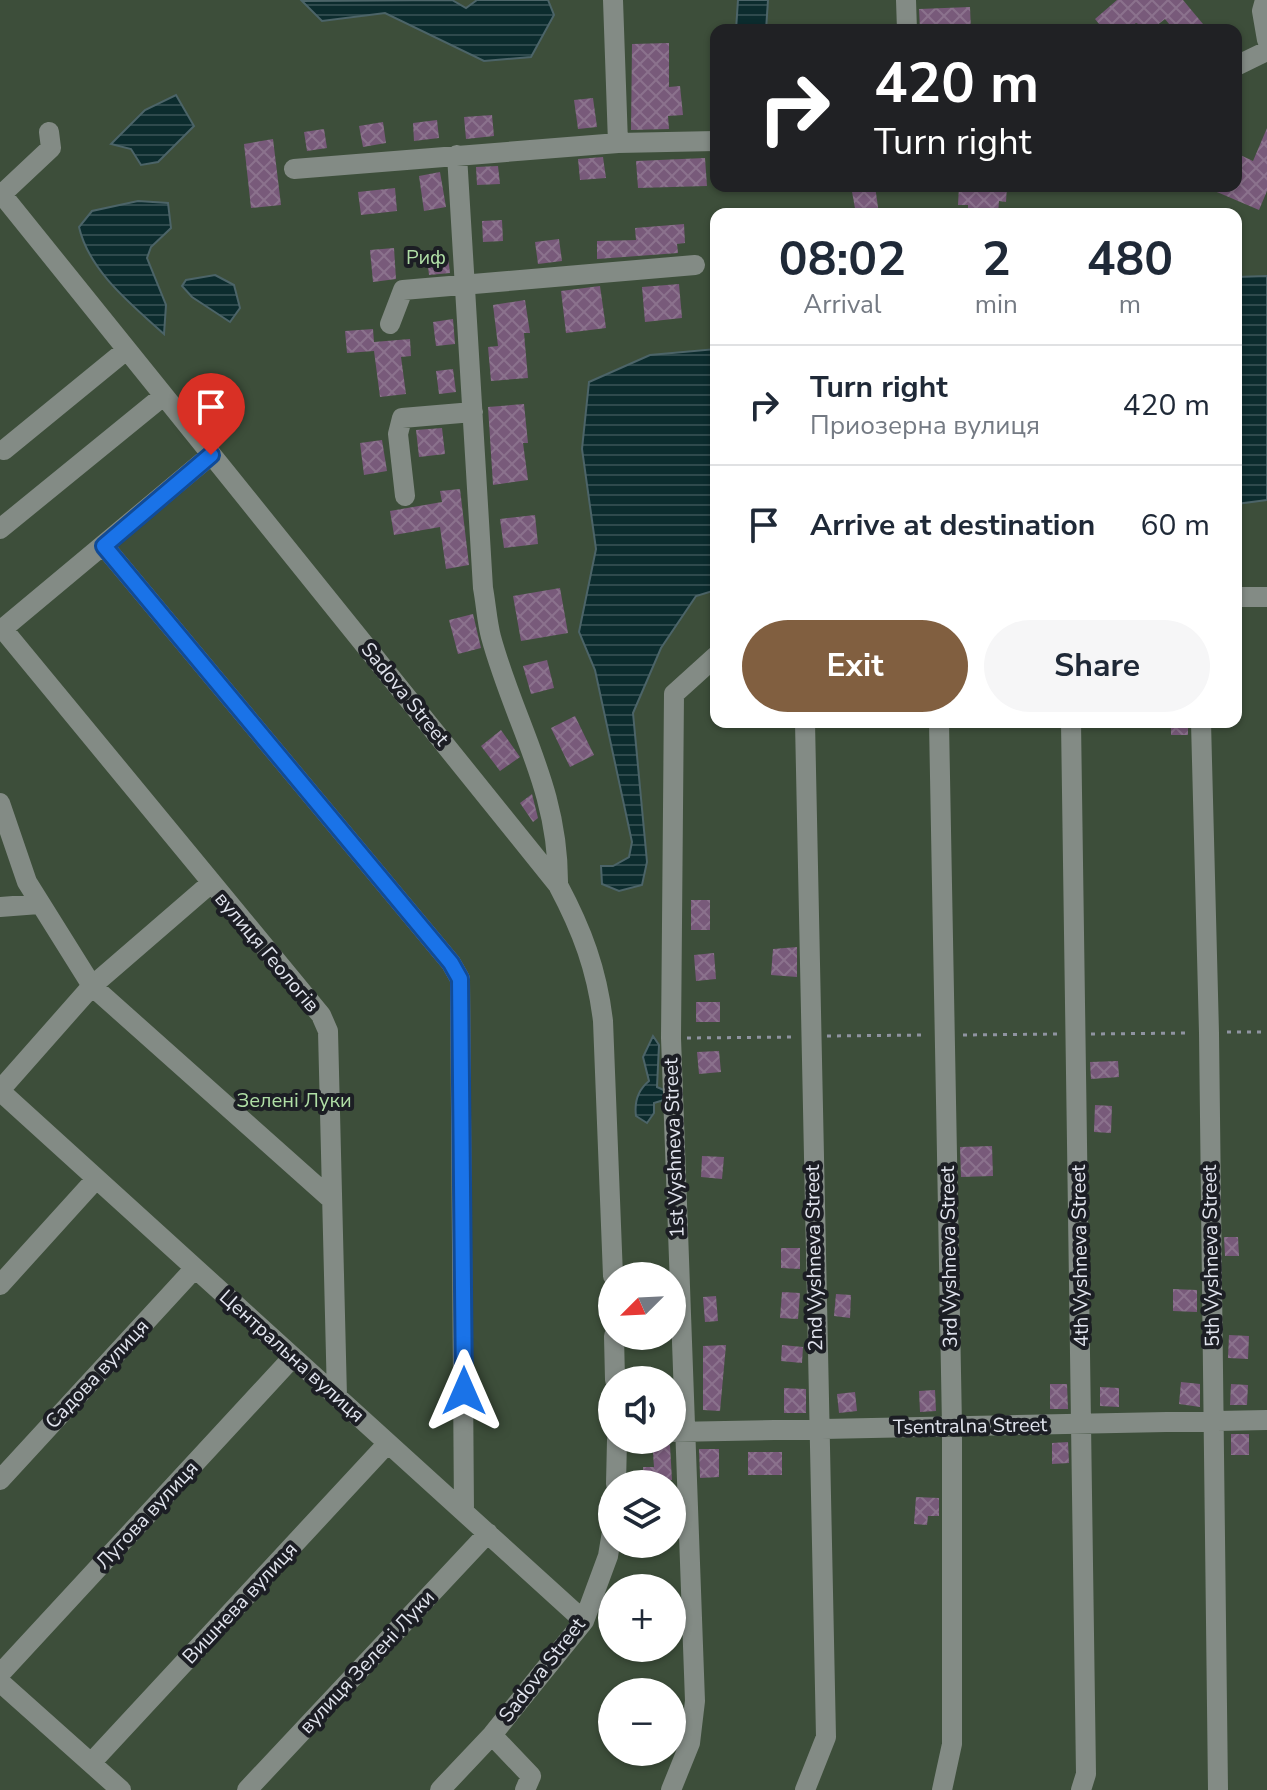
<!DOCTYPE html>
<html lang="en">
<head>
<meta charset="utf-8">
<style>
	body { margin:0; font-family:"Nunito Sans",sans-serif; background:#f6f6f7; color:#1f2937; height:100vh; display:flex; flex-direction:column; font-size:30px; white-space:nowrap }
	* { box-sizing:border-box; margin:0 }
	p { font-size:26px; color:#747a83 }
	.icon { flex:none; width:44px; height:44px; fill:none; stroke:currentColor; stroke-width:2; stroke-linecap:round; stroke-linejoin:round }
	.map { position:relative; flex:1; overflow:hidden }
	.details { position:absolute; left:710px; top:208px; width:532px; height:520px; display:flex; flex-direction:column; background:#fff; border-radius:16px; box-shadow:0 2px 6px #0004 }
	.details>* { flex:none }
	.top-card { position:absolute; left:710px; top:24px; width:532px; height:168px; border-radius:16px; box-shadow:0 2px 6px #0004; background:#202124; color:#fff; overflow:hidden }
	.needle { width:52px; rotate:246deg }
	.fabs { position:absolute; left:598px; top:1262px; display:grid; gap:16px }
	.fabs a { display:grid; place-items:center; width:88px; height:88px; border-radius:50%; background:#fff; box-shadow:0 2px 6px #0004; font-size:40px }
	.pin { position:absolute; display:grid; place-items:center; width:68px; height:68px; color:#fff; margin:-82px -34px; border-radius:50% 50% 50% 0; rotate:-45deg; box-shadow:0 0 8px #0007 }
	.pin .icon { rotate:45deg }
	.me { position:absolute; width:88px; margin:-44px; rotate:0deg; stroke-linejoin:round; filter:drop-shadow(0 0 6px #0008) }
	.turn { display:flex; align-items:center; gap:28px; height:168px; padding:0 32px; font-size:36px }
	.turn .icon { width:104px; height:104px; stroke-width:2.5 }
	.turn b { display:block; font-size:56px; line-height:68px }
	.eta { display:flex; justify-content:space-evenly; align-items:center; height:136px; text-align:center }
	.eta b { font-size:48px; font-weight:700; line-height:56px }
	.cta { display:flex; gap:16px; margin-top:auto; padding:16px 32px }
	.cta a { flex:1; height:92px; border-radius:48px; background:#815f40; color:#fff; font-size:32px; font-weight:700; line-height:92px; text-align:center }
	.cta a+a { background:#f6f6f7; color:#1f2937 }
	ul { padding:0; list-style:none }
	li { display:flex; align-items:center; gap:24px; height:120px; padding:0 32px; border-top:2px solid #e0e1e3 }
	li div { flex:1 }
	li b { display:block; font-size:30px }
	li em { font-style:normal }
	.map>svg:first-child { display:block }
	.green { fill:#3d4e3a; fill-rule:evenodd }
	.water { fill:url(#water-rules); stroke:#4c6468; stroke-width:2 }
	.building { fill:url(#building-cross-hatch) }
	.lines { fill:none; stroke-linecap:round; stroke-linejoin:round }
	.path { stroke:#8f93a0; stroke-width:3; stroke-dasharray:4 6; stroke-linecap:butt }
	.minor { stroke:#838b85; stroke-width:20 }
	.route-casing { stroke:#114b97; stroke-width:20 }
	.route { stroke:#1a73e8; stroke-width:14 }
	.labels { text-anchor:middle; dominant-baseline:central; stroke-width:8; stroke-linejoin:round; paint-order:stroke }
	.park-label { font-size:20px; fill:#b0dfa6; stroke:#1c1e24 }
	.street-label { font-size:20px; fill:#e2e5ef; stroke:#1c1e24 }
</style>
</head>
<body>
<div class="map">
<svg width="1267" height="1790" viewBox="0 0 1267 1790">
	<defs>
		<pattern id="water-rules" width="6" height="5" patternUnits="userSpaceOnUse" patternTransform="scale(2)"><rect width="6" height="5" fill="#0c2c2e"/><path d="M0 2.5h6" fill="none" stroke="#2f4a4d"/></pattern>
		<pattern id="building-cross-hatch" width="8" height="8" patternUnits="userSpaceOnUse" patternTransform="scale(2)"><rect width="8" height="8" fill="#785a7a"/><path d="M0 0l8 8M0 8l8-8" fill="none" stroke="#8b728d"/></pattern>
	</defs>
	<rect width="100%" height="100%" fill="#313645"/>
	<path class="green" d="M0,0H1267V1790H0ZM716,30H1236V186H716ZM716,214H1236V722H716ZM612,1276H672V1336H612ZM612,1380H672V1440H612ZM612,1484H672V1544H612ZM612,1588H672V1648H612ZM612,1692H672V1752H612Z"/>
	<path class="water" d="M452,0L466,8L477,0H548L554,15L531,57L484,61L385,13L322,21L302,1Z
		M738,0H768L766,30H736Z
		M176,95L194,126L158,162L141,165L131,149L111,144L145,110Z
		M138,201L168,203L171,228L151,247L147,258L166,305L164,334C132,305 89,271 79,227L92,211Z
		M215,275L234,285L240,308L230,322L192,297L182,286L186,280Z
		M1267,276V500L1236,504V277Z
		M716,349V590L696,596L661,648L633,713L647,862L642,885L619,891L602,884L601,866H613L629,857L632,842L595,670L579,632L596,549L582,449L589,382L650,355Z
		M653,1036L659,1045L657,1087L666,1091L667,1099L654,1103V1113L647,1123L636,1116C634,1101 638,1090 649,1081L643,1057Z"/>
	<path class="building" d="M1117,0H1183L1208,30H1174L1165,19L1151,30L1136,23L1127,30H1104L1095,19Z
		M970,7L971,30H920L919,9Z
		M669,43V87L680,86L683,115L668,116L669,129L631,130L632,44Z
		M593,98L597,127L578,129L574,100Z
		M492,115L494,136L466,139L464,117Z
		M437,120L439,138L414,141L413,123Z
		M383,122L386,143L363,147L359,126Z
		M1267,128V191L1259,210L1203,186H1236V153L1253,161Z
		M324,129L327,148L307,151L304,132Z
		M273,139L281,205L251,208L244,144Z
		M603,157L606,178L580,180L578,159Z
		M705,158L707,186L638,188L636,161Z
		M498,166L500,184L477,185L476,167Z
		M440,172L446,207L424,211L419,176Z
		M851,186H875L879,214H856Z
		M959,186H1007L1006,202L999,201L998,214H968V205H958Z
		M395,188L397,211L361,215L358,192Z
		M502,220L503,241L483,242L482,221Z
		M684,224L685,243L677,244L678,253L597,259V241L636,240L635,228Z
		M559,239L562,261L538,264L535,242Z
		M394,248L396,279L373,282L370,250Z
		M448,257L450,273L429,275L427,259Z
		M679,284L682,318L645,322L642,287Z
		M600,286L606,328L566,333L561,291Z
		M525,300L530,333H524L528,378L491,381L488,347L498,346L493,305Z
		M453,319L455,344L436,346L433,322Z
		M373,329L374,342L410,339L411,356L401,357L406,394L380,397L374,351L347,353L345,331Z
		M453,369L456,392L439,394L436,371Z
		M524,404L528,443H523L528,480L493,485L488,407Z
		M442,428L445,454L419,457L416,430Z
		M382,440L387,471L364,475L360,443Z
		M460,489L469,565L446,569L440,527L394,535L390,511L442,502L440,491Z
		M535,515L538,544L504,548L500,519Z
		M560,588L568,633L521,641L513,596Z
		M473,614L481,648L458,654L449,620Z
		M547,660L554,688L531,694L523,666Z
		M575,716L594,755L570,767L551,728Z
		M1171,722H1188V735H1171Z
		M501,730L520,757L500,771L481,746Z
		M532,794L538,818L533,822L520,803Z
		M691,900H710V930H691Z
		M797,947V977L771,975L773,949Z
		M714,953L716,979L696,981L694,955Z
		M696,1002H720V1022H696Z
		M719,1051L721,1072L699,1074L697,1052Z
		M1118,1061L1119,1077L1091,1079L1090,1062Z
		M1095,1105L1112,1106L1111,1133L1094,1132Z
		M992,1146L993,1176L961,1177L960,1147Z
		M702,1156L724,1157L722,1179L701,1177Z
		M1224,1237H1238L1239,1256H1225Z
		M781,1248H800V1269L781,1268Z
		M1173,1289L1197,1290V1312L1173,1311Z
		M782,1292L800,1293L798,1319L780,1318Z
		M836,1294L851,1295L850,1318L834,1316Z
		M716,1296L718,1321L705,1322L703,1297Z
		M1229,1335L1249,1336L1248,1359L1228,1358Z
		M726,1345L720,1411L703,1410V1346Z
		M782,1345L803,1347L802,1363L781,1361Z
		M1181,1382L1200,1384V1407L1179,1404Z
		M1050,1384H1067L1068,1409H1050Z
		M1231,1384L1248,1385L1247,1405H1230Z
		M1100,1387L1119,1388V1407L1100,1406Z
		M784,1388L806,1389V1413H784Z
		M935,1390L936,1411L920,1412L919,1391Z
		M855,1392L857,1411L839,1413L837,1394Z
		M1231,1434H1249V1455H1231Z
		M652,1440L670,1445L672,1480H663V1484H644L643,1467H654Z
		M1068,1442L1069,1463L1052,1464V1443Z
		M699,1449H719V1477L700,1478Z
		M748,1452H782V1475H748Z
		M916,1497L939,1498V1516H928L927,1525L914,1524Z"/>
	<g class="lines">
		<path class="path" d="M1227,1032H1267
			M1091,1034L1191,1033
			M963,1035L1059,1034
			M827,1036L927,1035
			M687,1038L795,1037"/>
		<path class="minor" d="M613,0L618,143
			M906,0L907,30
			M1265,0L1262,11L1267,40
			M1236,66L1267,51
			M457,155L483,588C486,604 487,622 491,637C515,725 559,788 558,885
			M294,169L618,143L716,141
			M0,192L558,885C582,930 597,970 603,1021L613,1276
			M2,194L51,148L49,132
			M390,324L403,290L695,265
			M4,450L125,351
			M405,496L398,434L402,418L473,412
			M0,529L162,397
			M104,546L451,963L460,979L464,1512
			M1236,597H1267
			M2,628L321,1015L328,1031L337,1397
			M0,631L211,455
			M805,722L826,1737L805,1790
			M939,722L952,1426V1744L942,1790
			M1071,722L1086,1774L1081,1790
			M1201,722L1209,1033L1218,1790
			M0,803L27,882L92,986L331,1199
			M0,907L39,904
			M0,1090L92,986L210,884
			M0,1091L584,1621
			M0,1285L96,1179
			M614,1336L615,1380
			M672,1432L1267,1420
			M0,1480L195,1268
			M616,1484L617,1440
			M0,1674L293,1357
			M0,1682L121,1790
			M492,1735L531,1776L525,1790
			M91,1763L388,1443
			M247,1790L488,1533
			M440,1790L492,1735L584,1621L608,1556L612,1532
			M671,1790L690,1743L695,1701L671,1038L674,694L716,656"/>
	</g>
	<g class="lines">
		<defs>
			<path id="route" d="M211,455L104,546L451,963L460,979L464,1391"/>
		</defs>
		<use href="#route" class="route-casing"/>
		<use href="#route" class="route"/>
	</g>
	<g class="labels">
		<g class="park-label">
			<text x="426" y="257">Риф</text>
			<text x="294" y="1100">Зелені Луки</text>
		</g>
		<g class="street-label">
			<text transform="translate(405 694) rotate(51)">Sadova Street</text>
			<text transform="translate(267 952) rotate(50)">вулиця Геологів</text>
			<text transform="translate(674 1148) rotate(-92)">1st Vyshneva Street</text>
			<text transform="translate(1080 1256) rotate(-91)">4th Vyshneva Street</text>
			<text transform="translate(1211 1256) rotate(-91)">5th Vyshneva Street</text>
			<text transform="translate(949 1257) rotate(-91)">3rd Vyshneva Street</text>
			<text transform="translate(814 1258) rotate(-91)">2nd Vyshneva Street</text>
			<text transform="translate(292 1356) rotate(42)">Центральна вулиця</text>
			<text transform="translate(97 1374) rotate(-47)">Садова вулиця</text>
			<text transform="translate(970 1426) rotate(-1)">Tsentralna Street</text>
			<text transform="translate(147 1515) rotate(-47)">Лугова вулиця</text>
			<text transform="translate(240 1603) rotate(-47)">Вишнева вулиця</text>
			<text transform="translate(367 1662) rotate(-47)">вулиця Зелені Луки</text>
			<text transform="translate(542 1670) rotate(-52)">Sadova Street</text>
		</g>
	</g>
</svg>
<div class="fabs">
<a><svg class="needle" viewBox="-14 -14 28 28"><path d="M0-13l5 13h-10z" fill="#e53935"/><path d="M0 13l5-13h-10z" fill="#747a83"/></svg></a>
<a><svg class="icon" aria-label="sound" viewBox="0 0 24 24"><path d="M4 9h4l5-4v14l-5-4H4zM17 9q2 3 0 6"/></svg></a>
<a><svg class="icon" aria-label="layers" viewBox="0 0 24 24"><path d="M12 4l9 5-9 5-9-5zM3 14l9 5 9-5"/></svg></a>
<a>+</a>
<a>−</a>
</div>
<div class="pin" style="left:211px;top:455px;background:#d93025"><svg class="icon" aria-label="arrive" viewBox="0 0 24 24"><path d="M6 21V4h12l-3 4 3 4H6"/></svg></div>
<svg class="me" style="left:464px;top:1391px" viewBox="-20 -20 40 40"><path d="M0-17L14 15 0 8-14 15z" fill="#1a73e8" stroke="#fff" stroke-width="4"/></svg>
<div class="top-card">
<div class="turn"><svg class="icon" aria-label="right" viewBox="0 0 24 24"><path d="M7 20v-9h11M14 6l5 5-5 5"/></svg><div><b>420 m</b>Turn right</div></div>
</div>
<section class="details">
<div class="eta">
<div><b>08:02</b><p>Arrival</p></div>
<div><b>2</b><p>min</p></div>
<div><b>480</b><p>m</p></div>
</div>
<ul>
<li><svg class="icon" aria-label="right" viewBox="0 0 24 24"><path d="M7 20v-9h11M14 6l5 5-5 5"/></svg><div><b>Turn right</b><p>Приозерна вулиця</p></div><em>420 m</em></li>
<li><svg class="icon" aria-label="arrive" viewBox="0 0 24 24"><path d="M6 21V4h12l-3 4 3 4H6"/></svg><div><b>Arrive at destination</b></div><em>60 m</em></li>
</ul>
<div class="cta"><a>Exit</a><a>Share</a></div>
</section>
</div>
</body>
</html>
